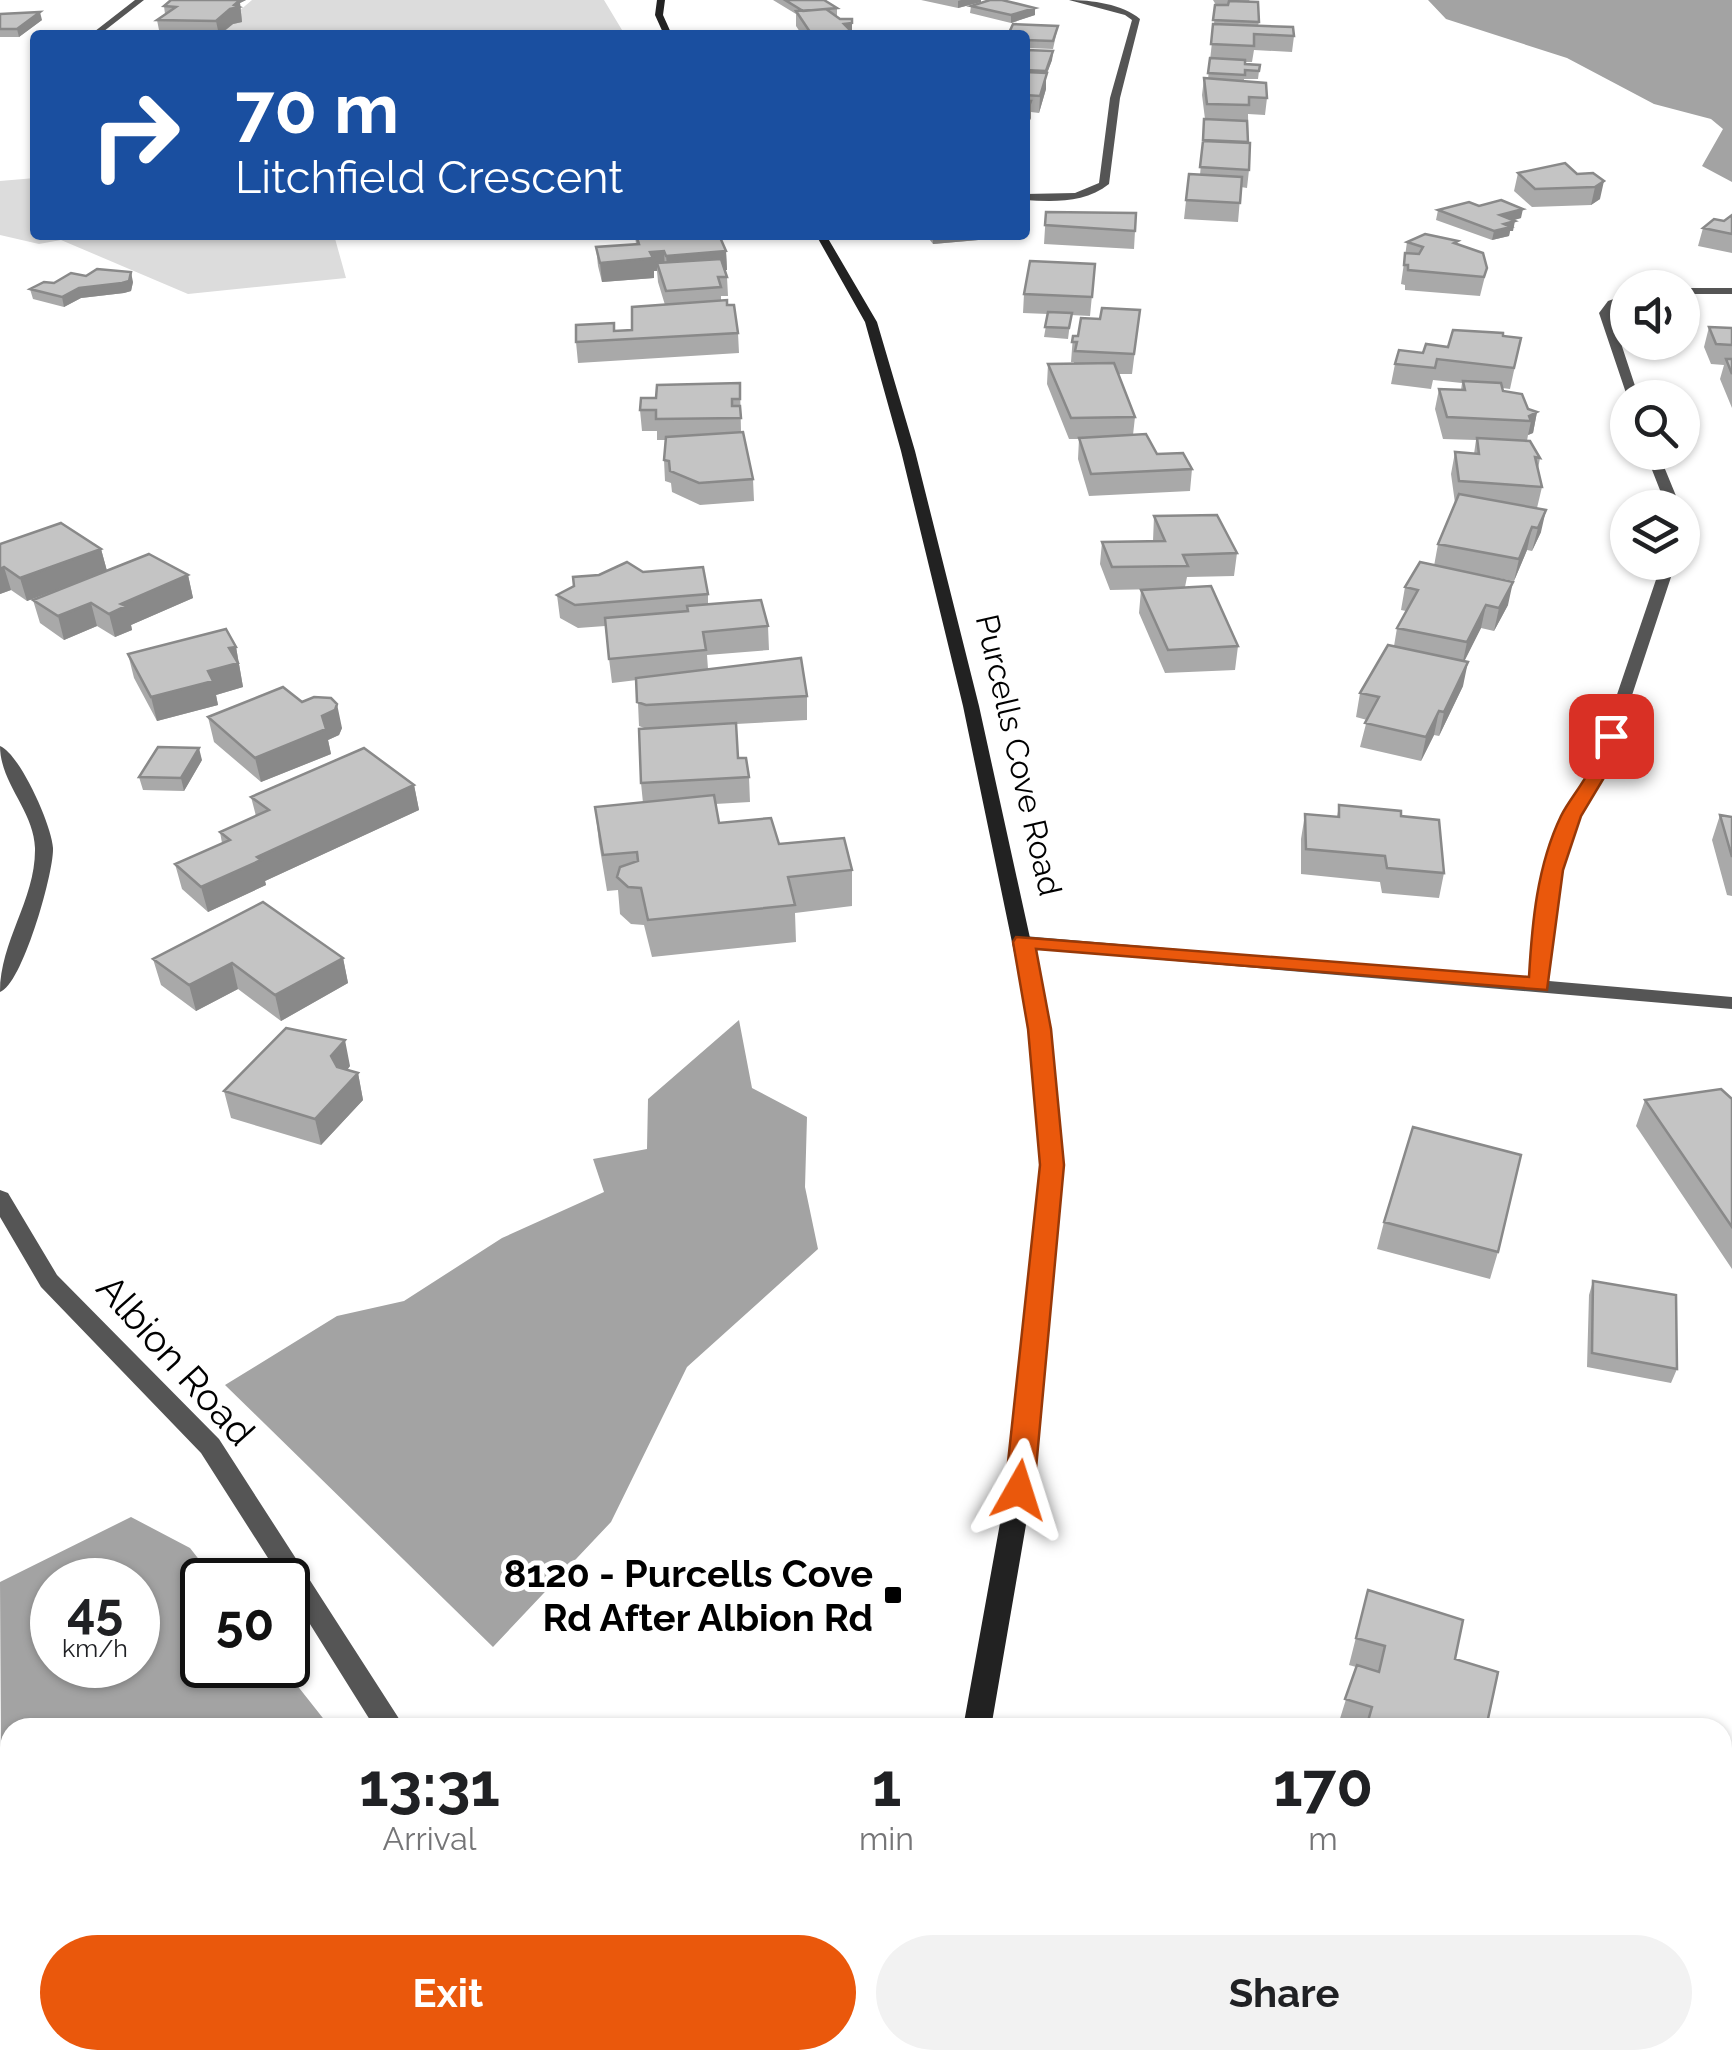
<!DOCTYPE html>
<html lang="en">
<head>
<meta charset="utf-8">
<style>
	body { margin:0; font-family:Raleway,sans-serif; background:#f2f2f2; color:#202124; height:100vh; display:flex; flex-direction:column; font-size:38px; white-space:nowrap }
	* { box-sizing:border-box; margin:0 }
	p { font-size:32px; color:#757577 }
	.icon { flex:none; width:55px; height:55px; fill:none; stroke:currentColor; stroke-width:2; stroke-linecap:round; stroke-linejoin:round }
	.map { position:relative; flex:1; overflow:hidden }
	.details { position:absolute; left:0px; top:1718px; width:1732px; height:352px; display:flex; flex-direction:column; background:#fff; border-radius:30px 30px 0 0; box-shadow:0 2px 8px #0004 }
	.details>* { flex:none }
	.top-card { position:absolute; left:30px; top:30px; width:1000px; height:210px; border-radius:10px; box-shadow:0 2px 8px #0004; background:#1a4fa0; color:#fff; overflow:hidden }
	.controls { position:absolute; left:1610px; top:270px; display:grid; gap:20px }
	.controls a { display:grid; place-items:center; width:90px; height:90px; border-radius:50%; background:#fff; box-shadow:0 2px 8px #0004; font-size:50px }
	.speed { position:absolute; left:30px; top:1558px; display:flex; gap:20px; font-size:50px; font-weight:700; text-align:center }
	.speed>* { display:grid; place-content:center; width:130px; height:130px; border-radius:50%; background:#fff; box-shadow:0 2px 8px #0004; line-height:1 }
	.speed small { font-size:25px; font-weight:400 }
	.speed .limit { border:5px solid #111; border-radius:15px; background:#fff; color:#111 }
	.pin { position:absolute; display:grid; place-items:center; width:85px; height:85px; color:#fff; margin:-42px; border-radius:20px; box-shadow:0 5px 15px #0006 }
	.me { position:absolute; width:110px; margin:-55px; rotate:6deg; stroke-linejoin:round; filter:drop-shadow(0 0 8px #0008) }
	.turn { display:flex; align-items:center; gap:35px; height:210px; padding:0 40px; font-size:45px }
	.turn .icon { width:130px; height:130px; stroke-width:2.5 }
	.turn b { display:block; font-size:70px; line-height:85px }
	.eta { display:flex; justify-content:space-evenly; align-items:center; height:170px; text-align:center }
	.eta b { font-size:60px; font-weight:700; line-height:70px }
	.action { display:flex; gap:20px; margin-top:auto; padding:20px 40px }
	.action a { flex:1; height:115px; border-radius:60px; background:#ea580c; color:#fff; font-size:40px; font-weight:700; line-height:115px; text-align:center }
	.action a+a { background:#f2f2f2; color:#202124 }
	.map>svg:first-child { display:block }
	.green { fill:#dcdcdc }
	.water { fill:#a3a3a3; fill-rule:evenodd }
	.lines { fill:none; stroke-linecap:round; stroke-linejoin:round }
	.minor { fill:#555; fill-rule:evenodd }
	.secondary { fill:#222; fill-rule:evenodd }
	.wall { fill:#a9a9a9 }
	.shaded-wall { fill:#898989 }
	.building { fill:#c4c4c4; stroke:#898989; stroke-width:2.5 }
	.route { fill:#ea580c; stroke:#983908; stroke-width:2.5 }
	.poi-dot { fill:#000; stroke:#fff; stroke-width:4 }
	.labels { text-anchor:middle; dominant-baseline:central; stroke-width:10; stroke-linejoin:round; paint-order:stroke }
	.street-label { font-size:32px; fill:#000; stroke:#fff }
	.near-street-label { font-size:38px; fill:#000; stroke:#fff }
	.near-poi-label { font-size:38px; font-weight:bold; fill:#000; stroke:#fff; text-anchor:end }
</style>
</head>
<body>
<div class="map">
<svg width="1732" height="2068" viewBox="0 0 1732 2068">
	<rect width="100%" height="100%" fill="#fff"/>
	<path class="green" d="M252,0H604L625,35H211Z
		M35,178V235H334L346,278L188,294L61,240L39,244L0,235V181Z"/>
	<path class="water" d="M1428,0H1732V182L1702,166L1723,129L1711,119L1654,104L1567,58L1446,19Z
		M739,1020L752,1088L807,1117L805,1187L818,1249L687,1367L611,1522L493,1647L225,1385L337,1316L404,1301L502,1238L604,1192L593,1159L647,1149L648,1099Z
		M131,1517L190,1548L215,1580H202V1665H281L330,1727L10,1728V2060H30L22,2068H3L0,1582ZM52,1580H138V1665H52Z"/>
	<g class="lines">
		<path class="minor" d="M135,0H144L99,35H90Z
			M1069,0C1091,0 1123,4 1140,19L1120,98L1109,184C1085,203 1054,202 1025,200V194L1075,193L1099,183L1110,98L1132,20L1125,15Z
			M1682,288H1732V294H1682Z
			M1628,294V301L1616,305L1611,313L1639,398L1628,399L1599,313L1608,301Z
			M1645,452H1658L1681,508H1667Z
			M1662,562H1676L1607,771L1580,817L1562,870L1551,928L1549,981L1732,997V1009L1024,948L1015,942L1024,936L1530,979L1533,928L1544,870L1562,817L1591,771Z
			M0,746C20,754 52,826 53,848C54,873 22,985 0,992C0,941 36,899 35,848C34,811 0,783 0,746Z
			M0,1190L8,1193L57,1275L219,1439L405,1728H375L288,1589V1580H282L201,1453L41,1287L0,1217Z
			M541,2060H573L575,2068H543Z"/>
		<path class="secondary" d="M657,0H665L663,15L672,35H664L655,15Z
			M816,235H826L877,322L915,451L979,706L1050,1029L1063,1165L1032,1490L991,1728H963L1006,1490L1041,1165L1030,1029L963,706L901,451L865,322Z
			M896,2060H928L926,2068H894Z"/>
	</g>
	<path class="wall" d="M171,0H246L240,3L242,22L233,24L220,35H160L157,20L165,14L164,6Z
		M773,0H824L837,8V16L840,19H852V35H802L796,26V14Z
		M921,0H981V2L958,8Z
		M1213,0H1249L1259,22L1258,26L1294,36L1292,52L1254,50L1252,62H1245V64L1259,71L1258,79H1244V81L1267,98L1265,115L1248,114L1249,170L1247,188L1241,187L1238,222L1184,219L1189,174L1200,175L1205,119L1202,95L1204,78L1208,79L1216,5Z
		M971,6L1035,15L1011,23L970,13Z
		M0,14L42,20L19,37H0Z
		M1058,26L1053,49L1025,48V35Z
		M1025,50L1053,51L1052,60L1046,76V89L1039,113L1031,112V118L1025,131Z
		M1518,173L1577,174L1593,173L1600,199L1591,205L1532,207L1514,191Z
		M1438,210L1521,218L1513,220V231H1510L1509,236L1492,240L1436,220Z
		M1046,212L1135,231L1134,249L1044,244Z
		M1732,215V253L1698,246L1703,228L1724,221Z
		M635,235L726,251L727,270H725L727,277L728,296H721V300L727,305L738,333L739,353L578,363L576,342L615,331L632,330L665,305L658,282L657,271H654V278L602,282L598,266L596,247L636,244Z
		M926,235H1001V238L933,244Z
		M1458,241L1457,244L1487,268L1480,296L1405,290V285L1401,284L1407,242Z
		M1095,264L1090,316L1071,315L1068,339L1044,337L1048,314L1023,313L1024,294Z
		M133,282L131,291L124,293L81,298L64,307L33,299L30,289L54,283Z
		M1140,310L1132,374H1118L1135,417L1133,435L1157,454L1192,469L1190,491L1089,496L1078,459L1079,439H1069L1047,384L1048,364H1074V362H1071L1073,336H1078L1100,319Z
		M1709,327L1732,328V408L1720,379L1724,365L1711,364L1704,347Z
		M1503,336L1521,338L1510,389L1502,388L1503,391L1528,409L1537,412L1533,433L1528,435L1527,441L1540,458L1538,469L1542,487L1537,508L1541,532L1532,551L1527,550L1514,581L1482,575L1508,605L1494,631L1481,628L1464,661L1463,686L1439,736L1434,735L1421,761L1360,747L1367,720L1356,717L1360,693L1394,646L1397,628L1406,611L1401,610L1405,587L1434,566L1438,544L1455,503L1451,474L1455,452L1474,454L1476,440L1443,439L1435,409L1439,389L1461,390L1462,383L1433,380L1431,389L1391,384L1395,364L1423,353Z
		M740,383L741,432L753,479L754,501L700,505L672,492L671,483L665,481L664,460L665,440H657V431H642L640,410L656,398Z
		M1154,516L1237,553L1234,576L1187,577L1185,587L1238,646L1235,670L1165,673L1139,613L1141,590L1160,589L1110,590L1100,564L1102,542L1153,541Z
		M0,544L101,549L107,571L188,575L193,598L131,625L132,630L115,637L97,626L64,640L40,623L33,600L78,582L27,601L11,590L0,594Z
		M643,572L708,594V604L768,626L769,650L707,655L708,669L807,696V720L736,724L738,758L749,777L750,802L715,804L719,823L852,870V906L795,913L796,942L652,957L644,925L631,924L620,914L618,890L607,891L599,843L595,807L643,803L641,783L647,729L639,726L637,680L612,683L605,626L578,628L560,618L557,595Z
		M236,647L243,687L216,695L218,705L157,721L134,678L128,654Z
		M302,702L342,728L339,735L328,740L331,754L261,782L214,742L208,717Z
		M202,760L184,791L143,790L139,777Z
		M414,785L419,810L265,881L266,885L208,912L182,889L175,864L222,843L220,832L256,816L251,797Z
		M1339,805L1401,816L1444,873L1439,898L1382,893L1380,882L1301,874V839L1305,814L1337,817Z
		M1720,815L1732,817V896L1727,895L1712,840Z
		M343,958L348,983L281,1021L238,989L196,1011L161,985L153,959Z
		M350,1066L347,1070L358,1073L363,1100L321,1145L231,1118L224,1091Z
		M1732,1099V1269L1636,1126L1645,1100Z
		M1384,1222L1498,1252L1490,1279L1377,1249Z
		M1593,1281L1677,1369L1671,1383L1587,1367L1589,1295Z
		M1368,1590L1455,1659L1486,1728H1345L1338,1725L1356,1667L1349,1665Z
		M1410,2060H1454L1450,2068H1429Z"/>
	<path class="shaded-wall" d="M230,0H246L240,3L242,22L233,24L219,35L216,21Z
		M961,0H981V2L958,8V1Z
		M1035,8V15L1011,23V15Z
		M40,12L42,20L19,37L17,29Z
		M852,23V35H817L844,24Z
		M1053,51L1052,60L1046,76V89L1039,113L1040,96Z
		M1031,101V118L1025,131V117Z
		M1604,181L1600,199L1591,205L1595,187Z
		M1523,209L1521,218L1498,225L1500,215Z
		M1515,221L1513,231H1510L1509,236L1492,240L1494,231L1504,224Z
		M933,235H1001V238L933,244Z
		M664,251L665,270L657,263V271H654V278L602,282L600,263L650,252Z
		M726,251L727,270L668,275L666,256Z
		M131,272L133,282L131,291L124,293L81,298L64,307L62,297L79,288Z
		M1537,412L1533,433L1528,435L1531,421L1529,416Z
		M1546,510L1541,532L1532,551L1538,528Z
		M1532,527L1527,550L1514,581L1519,559Z
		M101,549L107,571L27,601L20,578Z
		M4,567L11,590L0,594V569Z
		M188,575L193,598L131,625L132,630L115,637L109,614L121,604Z
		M1513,582L1508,605L1494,631L1499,608Z
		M91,603L97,626L64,640L58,616Z
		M1486,605L1481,628L1462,666L1467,642Z
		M236,647L243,687L216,695L218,705L157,721L151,697L229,648Z
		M1468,662L1463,686L1439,736L1444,712Z
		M337,704L342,728L339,735L328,740L331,754L261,782L255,758L322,716Z
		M1439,711L1434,735L1421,761L1426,737Z
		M199,748L202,760L184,791L181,778Z
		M414,785L419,810L265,881L266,885L208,912L201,887L257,857Z
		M343,958L348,983L281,1021L275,995Z
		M232,963L238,989L196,1011L189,985Z
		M345,1040L350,1066L337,1083L331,1056Z
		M358,1073L363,1100L321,1145L315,1119Z"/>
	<path class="building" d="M171,0H240L234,5L239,7L230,9L216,21L157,20L176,7L164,6Z
		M785,0H824L837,8L803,11Z
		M990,0H1002L1035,8L1011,15L971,6Z
		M1229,1L1258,2L1259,22L1213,20L1215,5H1228Z
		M826,9L840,19H852V23L844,24L852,32L812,35L796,11Z
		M40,12L17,29H0V14Z
		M1013,24L1058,26L1053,41L1025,40V35H1008Z
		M1213,24L1293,27L1294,36L1254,34V46L1211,44Z
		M1025,50L1053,51L1046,71L1025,70Z
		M1210,58L1245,60V64L1260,65L1259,71L1245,70V75L1208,73Z
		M1025,72L1047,73L1040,96L1025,95Z
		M1204,78L1266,83L1267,98L1249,97V105L1207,104Z
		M1025,101H1031L1025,117Z
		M1204,119L1247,121L1248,142L1203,140Z
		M1203,141L1250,143L1249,170L1200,167Z
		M1565,163L1577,174L1593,173L1604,181L1595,187L1535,189L1518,173Z
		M1189,174L1242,177L1240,203L1186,200Z
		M1501,200L1523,209L1500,215L1515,221L1504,224L1511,227L1494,231L1438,210L1469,202L1479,206Z
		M1046,212L1136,213L1135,231L1045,225Z
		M1732,215V234L1703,228L1714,219L1724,221Z
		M1425,234L1458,241L1454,243L1483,253L1487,268L1484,277L1408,270V265H1404L1405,253L1419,254L1423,247L1407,242Z
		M636,235H719L726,251L666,256L664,251L650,252L653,258L600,263L596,247L639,244Z
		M721,259L727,277H718L721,287L666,291L657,263Z
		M1030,261L1095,264L1092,297L1024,294Z
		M97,269L131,272L129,281L122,283L79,288L62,297L30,289L44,282L54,283L71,273L86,276Z
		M727,300V305H734L738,333L576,342V325L614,323V331L632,330V307Z
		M1102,308L1140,310L1134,354L1075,351L1077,342H1072L1073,336H1078L1081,318L1100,319Z
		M1048,312L1072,313L1069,328L1045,327Z
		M1709,327L1732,328V345L1716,344Z
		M1453,330L1503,333V336L1521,338L1514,368L1437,359L1435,368L1395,364L1399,350L1423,353L1426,344L1448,347Z
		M1726,359H1732V374Z
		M1114,363L1135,417L1071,418L1048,364Z
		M1463,381L1501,383L1503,391L1522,394L1528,409L1537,412L1529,416L1531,421L1447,417L1439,389L1465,390Z
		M740,383V399H732V406H740L741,418L656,419V410H640L641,398H656L657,385Z
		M743,432L753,479L699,483L670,471L669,461L664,460L666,437Z
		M1146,434L1157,454L1183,453L1192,469L1091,474L1079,438Z
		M1477,438L1530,441L1540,458L1535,457L1542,487L1459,481L1455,452L1479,454Z
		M1459,494L1546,510L1538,528L1532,527L1519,559L1438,544Z
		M1217,515L1237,553L1183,555L1188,566L1112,567L1102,542L1165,541L1154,516Z
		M61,523L101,549L20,578L4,567L0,569V544Z
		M149,554L188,575L121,604L126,606L109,614L91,603L58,616L33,600Z
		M627,562L643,572L703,567L708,594L575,605L557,595L574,586L573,577L599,575Z
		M1420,562L1513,582L1499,608L1486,605L1467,642L1397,628L1418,590L1405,587Z
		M1211,586L1238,646L1168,650L1141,590Z
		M761,600L768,626L703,632L706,650L609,659L605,618L688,611L687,606Z
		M226,629L236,647L229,648L238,663L208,671L213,681L151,697L128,654Z
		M1388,645L1468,662L1444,712L1439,711L1426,737L1365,723L1379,697L1360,693Z
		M801,658L807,696L646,705L637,702L636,678Z
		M283,687L302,702L314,697L331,698L337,704L335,710L322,716L326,729L255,758L208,717Z
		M736,723L738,758H746L749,777L641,783L639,729Z
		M158,747L199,748L181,778L139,777Z
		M364,748L414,785L257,857L261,860L201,887L175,864L230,840L220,832L269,810L251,797Z
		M714,795L719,823L771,818L779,844L844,838L852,870L788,877L795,905L648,920L641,888L628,887L617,877L620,867L638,861L637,852L603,855L595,807Z
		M1339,805L1401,811V816L1439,820L1444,873L1387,868L1385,856L1306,849L1305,814L1339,817Z
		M1720,815L1732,817V857Z
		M263,902L343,958L275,995L232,963L189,985L153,959Z
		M286,1028L345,1040L331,1056L337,1067L358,1073L315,1119L224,1091Z
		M1721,1089L1732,1099V1227L1645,1100Z
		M1413,1127L1521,1155L1498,1252L1384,1222Z
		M1593,1281L1676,1295L1677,1369L1592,1353Z
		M1368,1590L1463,1620L1455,1659L1498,1672L1486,1728H1366L1372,1707L1345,1699L1357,1665L1379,1672L1385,1646L1356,1638Z"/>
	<path class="route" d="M1611,730L1620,736L1608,771L1581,816L1563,870L1547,990L1036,949L1051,1029L1064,1165L1034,1490L1029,1499L1019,1502L1009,1499L1005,1490L1040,1165L1028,1029L1013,942L1016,937L1529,977C1532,923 1537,866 1561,816C1569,800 1582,786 1590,769C1596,756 1596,735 1611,730Z"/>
	<rect class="poi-dot" x="883" y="1585" width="20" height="20" rx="5"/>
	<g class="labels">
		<g class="street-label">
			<text transform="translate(1019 755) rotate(77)">Purcells Cove Road</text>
		</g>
		<g class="near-street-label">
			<text transform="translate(176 1360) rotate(48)">Albion Road</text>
		</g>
		<g class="near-poi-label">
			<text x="873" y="1573">8120 - Purcells Cove<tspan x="873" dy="44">Rd After Albion Rd</tspan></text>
		</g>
	</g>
</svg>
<div class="controls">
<a><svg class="icon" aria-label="sound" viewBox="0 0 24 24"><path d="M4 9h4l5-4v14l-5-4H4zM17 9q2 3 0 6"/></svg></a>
<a><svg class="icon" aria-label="search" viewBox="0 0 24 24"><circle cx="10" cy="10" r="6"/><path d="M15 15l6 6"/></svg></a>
<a><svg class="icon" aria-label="layers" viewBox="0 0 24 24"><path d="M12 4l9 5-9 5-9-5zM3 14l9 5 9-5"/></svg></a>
</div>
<div class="speed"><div>45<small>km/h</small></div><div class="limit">50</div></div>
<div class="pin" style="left:1611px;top:736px;background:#d93025"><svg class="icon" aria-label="arrive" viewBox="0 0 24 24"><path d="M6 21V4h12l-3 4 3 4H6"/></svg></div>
<svg class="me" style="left:1019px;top:1490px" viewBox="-20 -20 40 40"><path d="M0-17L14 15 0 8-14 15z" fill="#ea580c" stroke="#fff" stroke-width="4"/></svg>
<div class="top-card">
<div class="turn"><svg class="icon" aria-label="right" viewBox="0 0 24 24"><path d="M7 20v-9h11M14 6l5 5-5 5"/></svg><div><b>70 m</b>Litchfield Crescent</div></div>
</div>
<section class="details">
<div class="eta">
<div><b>13:31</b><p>Arrival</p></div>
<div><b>1</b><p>min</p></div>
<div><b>170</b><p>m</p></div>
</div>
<div class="action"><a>Exit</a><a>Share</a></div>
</section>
</div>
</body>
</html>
